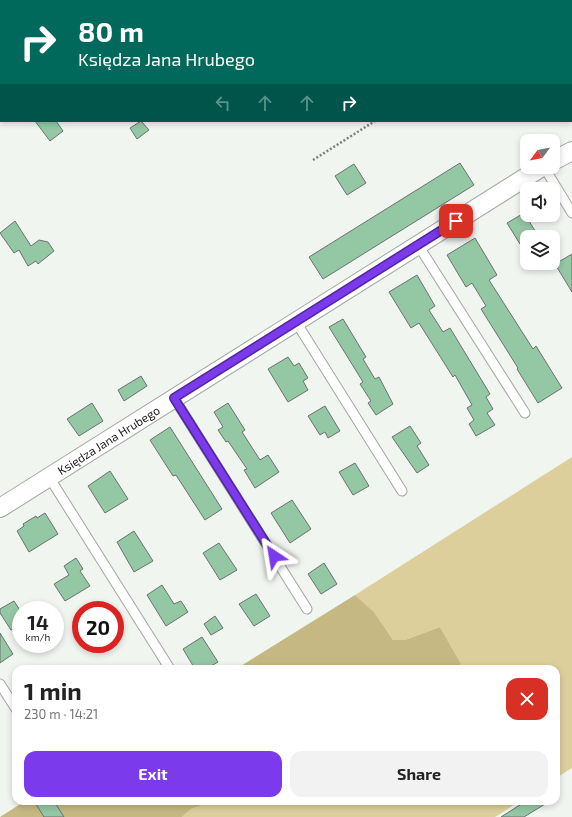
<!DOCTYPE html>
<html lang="en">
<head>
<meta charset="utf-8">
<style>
	body { margin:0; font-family:"Exo 2",sans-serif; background:#f2f2f2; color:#222; height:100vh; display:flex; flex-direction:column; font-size:15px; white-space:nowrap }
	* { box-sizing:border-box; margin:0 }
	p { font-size:13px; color:#767676 }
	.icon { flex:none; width:22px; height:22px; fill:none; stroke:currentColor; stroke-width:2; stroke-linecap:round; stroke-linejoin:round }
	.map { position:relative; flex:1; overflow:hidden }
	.drawer { position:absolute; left:12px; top:665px; width:548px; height:140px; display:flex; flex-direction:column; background:#fff; border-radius:12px; box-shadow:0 2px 6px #0003 }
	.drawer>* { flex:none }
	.banner { position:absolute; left:0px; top:0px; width:572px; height:122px; box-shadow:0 2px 6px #0003; background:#00695c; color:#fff; overflow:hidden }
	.needle { width:26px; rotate:238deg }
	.fabs { position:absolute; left:520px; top:134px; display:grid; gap:8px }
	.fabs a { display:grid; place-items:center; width:40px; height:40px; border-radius:8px; background:#fff; box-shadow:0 2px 6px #0003; font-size:20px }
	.speed { position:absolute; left:12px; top:601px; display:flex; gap:8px; font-size:20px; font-weight:700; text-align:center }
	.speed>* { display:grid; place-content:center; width:52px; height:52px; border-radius:50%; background:#fff; box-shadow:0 2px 6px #0003; line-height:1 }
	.speed small { font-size:10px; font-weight:400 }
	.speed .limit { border:6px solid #d22; background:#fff; color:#111 }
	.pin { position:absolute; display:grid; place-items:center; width:34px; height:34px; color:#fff; margin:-17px; border-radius:8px; box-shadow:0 2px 6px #0006 }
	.me { position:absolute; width:44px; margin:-22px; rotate:327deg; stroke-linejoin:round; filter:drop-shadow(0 0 3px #0008) }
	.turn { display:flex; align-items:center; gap:14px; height:84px; padding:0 12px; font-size:18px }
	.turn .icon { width:52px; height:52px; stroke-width:2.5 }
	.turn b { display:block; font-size:28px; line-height:34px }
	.lanes { display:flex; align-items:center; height:38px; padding:0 12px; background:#0003; justify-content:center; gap:20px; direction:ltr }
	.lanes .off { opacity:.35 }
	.round { display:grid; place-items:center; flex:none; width:42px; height:42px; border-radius:12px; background:#f2f2f2 }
	.head { display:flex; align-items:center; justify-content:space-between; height:68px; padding:0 12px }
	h1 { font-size:24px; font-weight:700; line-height:30px }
	.primary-button { display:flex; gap:8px; margin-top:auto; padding:8px 12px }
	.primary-button a { flex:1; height:46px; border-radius:12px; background:#7c3aed; color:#fff; font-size:16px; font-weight:700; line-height:46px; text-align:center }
	.primary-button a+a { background:#f2f2f2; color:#222 }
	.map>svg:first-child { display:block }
	.green { fill:#dccf9c }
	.forest { fill:#c6b883 }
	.building { fill:#94c7a4; stroke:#6d726f }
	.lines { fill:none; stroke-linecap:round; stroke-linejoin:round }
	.lane-casing { stroke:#a3a6a1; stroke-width:11 }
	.street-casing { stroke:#a3a6a1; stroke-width:20 }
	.path { stroke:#7d7f7c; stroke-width:2.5; stroke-dasharray:2 2; stroke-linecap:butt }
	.lane { stroke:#fff; stroke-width:9 }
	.street { stroke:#fff; stroke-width:18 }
	.route-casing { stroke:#51269a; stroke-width:10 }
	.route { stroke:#7c3aed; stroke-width:7 }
	.labels { text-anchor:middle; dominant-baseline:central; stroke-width:3.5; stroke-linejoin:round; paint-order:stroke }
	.street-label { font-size:12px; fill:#1a1b19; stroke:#fff }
</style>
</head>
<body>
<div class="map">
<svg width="572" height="817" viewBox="0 0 572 817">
	<rect width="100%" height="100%" fill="#f1f5f0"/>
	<path class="green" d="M572,457V768L556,778V669H454L461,664L440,627L405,640H393L374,612L355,595Z
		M213,801H520L495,817H182L191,809Z"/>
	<path class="forest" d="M355,595L374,612L393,640H405L440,627L461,664L454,669H236Z
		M25,801H213L191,809L182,817H0Z"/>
	<path class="building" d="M35,121H56L63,131L50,141Z
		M141,121L149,130L137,139L130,128Z
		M460,163L474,185L323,279L309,257Z
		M354,164L366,183L347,195L335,176Z
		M524,213L537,234L532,237H527V240L520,244L507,223Z
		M15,221L31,246L39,240L48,242L54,251L38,264L36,261L28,266L19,250L14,253L0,233Z
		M475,238L497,275L489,280L533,349L536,346L562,388L538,403L517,369L518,368L481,309L486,306L472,283L466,287L447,255Z
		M572,254V292L555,264Z
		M417,275L435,306L429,310L443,332L450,328L490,394L486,397L493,409L487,413L495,425L476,436L469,424L474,420L467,408L472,405L455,375L453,377L419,323L411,328L389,292Z
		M343,319L366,357L363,359L375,379L379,377L393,404L376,415L368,403L371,401L360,384L363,382L329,327Z
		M288,357L294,366L299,363L308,378L303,381L308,390L288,402L268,369Z
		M141,376L147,386L124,401L118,390Z
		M92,403L103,421L79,436L67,419Z
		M228,403L245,430L242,432L260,460L268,455L279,472L255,488L244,470L247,469L228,441L226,442L218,430L223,427L214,412Z
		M325,406L340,431L328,438L325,432L320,435L308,416Z
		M410,426L421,443L417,446L429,465L417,473L392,437Z
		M170,427L222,509L205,520L176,475L173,476L150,440Z
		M355,463L369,486L353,495L339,472Z
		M110,471L128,499L105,513L88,486Z
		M292,500L311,529L290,543L271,513Z
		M45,513L58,534L29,552L17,531L24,526L23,524L36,516L37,518Z
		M134,531L153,561L134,572L117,542Z
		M219,543L237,570L220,580L203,553Z
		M76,558L83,569L80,571L90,586L65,601L54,584L69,575L64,566Z
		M324,563L337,584L321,594L308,574Z
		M162,585L174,604L181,601L188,612L166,626L147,595Z
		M256,594L270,616L254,626L239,604Z
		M14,601L21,612V624L11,630L0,613V609Z
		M215,616L223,628L211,635L204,624Z
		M0,633L13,654L0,663Z
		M202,637L218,662L206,669H195L183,649Z
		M34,801H54L64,817H44Z
		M526,801H550L524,817H501Z"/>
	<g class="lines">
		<defs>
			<path id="lane" d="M544,167L572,213
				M418,245L525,413
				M296,322L402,491
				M174,398L307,609
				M49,477L170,669
				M0,684L16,709"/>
			<g id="street">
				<path d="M107,1L108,0"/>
				<path d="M0,77L1,76"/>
				<path d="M553,161L572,151"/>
				<path id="s1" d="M0,508L542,167"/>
			</g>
		</defs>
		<use href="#lane" class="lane-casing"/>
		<use href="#street" class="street-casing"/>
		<path class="path" d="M87,1L89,0
			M566,1L568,0
			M313,160L375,121"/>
		<use href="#lane" class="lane"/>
		<use href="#street" class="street"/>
	</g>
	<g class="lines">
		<defs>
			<path id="route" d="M274,556L174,398L456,221"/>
		</defs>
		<use href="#route" class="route-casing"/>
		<use href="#route" class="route"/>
	</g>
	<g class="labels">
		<g class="street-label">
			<text stroke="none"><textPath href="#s1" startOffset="128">Księdza Jana Hrubego</textPath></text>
		</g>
	</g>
</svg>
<div class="fabs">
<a><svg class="needle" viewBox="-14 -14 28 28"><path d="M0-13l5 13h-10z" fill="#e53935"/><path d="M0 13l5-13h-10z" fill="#767676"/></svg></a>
<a><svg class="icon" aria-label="sound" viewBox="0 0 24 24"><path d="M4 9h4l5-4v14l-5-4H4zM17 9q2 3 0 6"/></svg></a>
<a><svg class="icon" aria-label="layers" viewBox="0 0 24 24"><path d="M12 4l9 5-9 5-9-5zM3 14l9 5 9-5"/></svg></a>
</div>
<div class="speed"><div>14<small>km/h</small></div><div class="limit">20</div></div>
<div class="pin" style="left:456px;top:221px;background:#d93025"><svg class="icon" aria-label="arrive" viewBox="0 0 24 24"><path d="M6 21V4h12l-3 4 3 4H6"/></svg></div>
<svg class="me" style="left:274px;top:556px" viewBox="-20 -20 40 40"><path d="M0-17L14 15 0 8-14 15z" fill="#7c3aed" stroke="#fff" stroke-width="4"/></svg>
<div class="banner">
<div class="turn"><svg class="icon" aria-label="right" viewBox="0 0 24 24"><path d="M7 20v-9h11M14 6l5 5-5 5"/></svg><div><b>80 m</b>Księdza Jana Hrubego</div></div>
<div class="lanes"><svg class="icon off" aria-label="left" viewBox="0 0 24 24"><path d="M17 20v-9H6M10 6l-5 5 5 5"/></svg><svg class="icon off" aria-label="ahead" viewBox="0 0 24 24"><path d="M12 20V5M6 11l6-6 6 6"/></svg><svg class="icon off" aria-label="ahead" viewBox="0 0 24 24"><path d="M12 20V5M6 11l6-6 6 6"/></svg><svg class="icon" aria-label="right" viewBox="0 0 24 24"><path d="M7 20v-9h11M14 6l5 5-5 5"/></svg></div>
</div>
<section class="drawer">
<div class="head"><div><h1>1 min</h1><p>230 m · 14:21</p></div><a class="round" style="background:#d93025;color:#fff"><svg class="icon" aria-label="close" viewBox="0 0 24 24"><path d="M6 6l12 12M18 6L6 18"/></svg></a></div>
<div class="primary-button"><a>Exit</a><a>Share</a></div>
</section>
</div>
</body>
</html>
